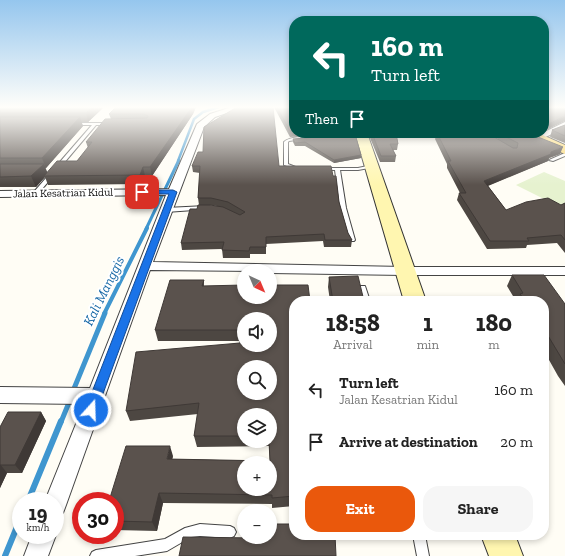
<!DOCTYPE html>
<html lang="en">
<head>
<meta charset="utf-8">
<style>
	body { margin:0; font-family:"Zilla Slab",serif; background:#f6f6f6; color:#222; height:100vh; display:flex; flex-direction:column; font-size:15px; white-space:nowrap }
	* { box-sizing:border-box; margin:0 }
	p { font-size:13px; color:#767676 }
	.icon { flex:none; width:22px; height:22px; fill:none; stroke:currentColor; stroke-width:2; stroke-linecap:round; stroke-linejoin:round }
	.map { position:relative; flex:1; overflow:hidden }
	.details { position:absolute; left:289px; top:296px; width:260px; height:244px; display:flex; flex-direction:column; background:#fff; border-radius:16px; box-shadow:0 2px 6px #0003 }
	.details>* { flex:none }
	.guide { position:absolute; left:289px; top:16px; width:260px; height:122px; border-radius:16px; box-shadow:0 2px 6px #0003; background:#00695c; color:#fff; overflow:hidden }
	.needle { width:26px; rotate:136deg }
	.buttons { position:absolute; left:237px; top:264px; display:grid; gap:8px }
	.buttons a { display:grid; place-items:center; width:40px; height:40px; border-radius:50%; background:#fff; box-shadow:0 2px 6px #0003; font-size:20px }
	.speed { position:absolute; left:12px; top:492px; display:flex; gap:8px; font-size:20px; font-weight:700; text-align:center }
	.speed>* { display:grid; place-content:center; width:52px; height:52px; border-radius:50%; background:#fff; box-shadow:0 2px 6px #0003; line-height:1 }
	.speed small { font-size:10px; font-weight:400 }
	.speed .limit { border:6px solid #d22; background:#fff; color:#111 }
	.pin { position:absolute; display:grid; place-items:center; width:34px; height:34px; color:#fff; margin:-17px; border-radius:8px; box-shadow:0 2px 6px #0006 }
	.me { position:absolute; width:44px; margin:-22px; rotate:20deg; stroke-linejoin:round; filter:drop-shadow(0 0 3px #0008) }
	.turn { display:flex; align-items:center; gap:14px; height:84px; padding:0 16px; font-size:18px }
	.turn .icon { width:52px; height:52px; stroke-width:2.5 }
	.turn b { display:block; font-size:28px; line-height:34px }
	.then { display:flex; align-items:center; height:38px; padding:0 16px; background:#0003; gap:8px; font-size:15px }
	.eta { display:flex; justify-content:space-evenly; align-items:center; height:68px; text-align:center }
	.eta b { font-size:24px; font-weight:700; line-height:28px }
	.button { display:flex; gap:8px; margin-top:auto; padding:8px 16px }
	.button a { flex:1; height:46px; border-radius:16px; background:#ea580c; color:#fff; font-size:16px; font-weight:700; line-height:46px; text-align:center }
	.button a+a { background:#f6f6f6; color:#222 }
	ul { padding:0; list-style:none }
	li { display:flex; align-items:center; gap:12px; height:52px; padding:0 16px }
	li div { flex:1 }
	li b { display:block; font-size:15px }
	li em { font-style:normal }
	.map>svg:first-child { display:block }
	.pitch { fill:#e6f2cf }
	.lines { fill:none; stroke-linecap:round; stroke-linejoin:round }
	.stream-far4 { stroke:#3f96cf; stroke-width:2.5 }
	.stream-far3 { stroke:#3f96cf; stroke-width:3 }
	.stream-far2 { stroke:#3f96cf; stroke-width:4 }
	.stream-far1 { stroke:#3f96cf; stroke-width:5 }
	.stream { stroke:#3f96cf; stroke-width:6 }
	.service-casing { stroke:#444; stroke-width:2 }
	.minor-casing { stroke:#444; stroke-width:2 }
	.secondary-casing { stroke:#333; stroke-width:2 }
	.primary-casing { stroke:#222; stroke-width:2 }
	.service { fill:#fff; fill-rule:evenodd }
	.minor { fill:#fff; fill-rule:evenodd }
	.secondary { fill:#fff6b0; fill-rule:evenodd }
	.primary { fill:#f9d66b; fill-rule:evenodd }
	.wall { fill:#4d4742; fill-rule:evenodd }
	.shaded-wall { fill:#3f3936 }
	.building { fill:#5a524d; stroke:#3f3936; fill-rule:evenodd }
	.route { fill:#1a73e8; stroke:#114b97 }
	.labels { text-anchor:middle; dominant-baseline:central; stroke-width:4; stroke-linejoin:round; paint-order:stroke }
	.far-street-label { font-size:11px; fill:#111; stroke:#fff }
	.water-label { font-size:14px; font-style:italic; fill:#1768a6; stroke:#fff }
</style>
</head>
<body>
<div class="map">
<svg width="565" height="556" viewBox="0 0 565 556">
	<rect width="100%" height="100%" fill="#fffdf5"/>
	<path class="pitch" d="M544,172L565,181V206L562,208L516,185Z"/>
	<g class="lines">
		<path class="stream-far4" d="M178,161L194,119L203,112L219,107"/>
		<path class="stream-far3" d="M146,229L179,160"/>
		<path class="stream-far2" d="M104,314L147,228"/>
		<path class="stream-far1" d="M73,391L105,313
			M61,422L70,400"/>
		<path class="stream" d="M28,501L61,421
			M5,556L21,517"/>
		<defs>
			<path id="service" d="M73,123H109L111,124L109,125H96L37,195H33V193L92,125H73Z
				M505,133H511L493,140L495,142V143H491L488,140Z
				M349,134H351V136L310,138L289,141L288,142V164L298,168L296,169L284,165V142C291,134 337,134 349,134Z
				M565,153V156L553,161L549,160Z
				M372,165H374V167L358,170H340L346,208L355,240L354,241H350L340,208L335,170H323L321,169L323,168H358Z
				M206,206L209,208L208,209L166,212L163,210L166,208Z
				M359,286H365L370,301H362L358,288Z
				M200,524L230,526L234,528L236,532L234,536L230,538L200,536L191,537L167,551L135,556H90L92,552L96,550L165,539L185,528Z
				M413,535H425L429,556H417Z"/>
			<path id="minor" d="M232,107H244L215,117L204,127L153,262L404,267H565V275H404L270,273V271L150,270L66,505L63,513L55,516V501H45L84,404L0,403V387L90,388L166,195L0,197V191L169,189L197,124L210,114Z
				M565,122V128L539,140L536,141L532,138Z
				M55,533L56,535L48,556H24L32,535H55Z"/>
			<path id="secondary" d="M355,133H367L426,301H404Z
				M481,535H515L523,556H489Z"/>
			<path id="primary" d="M519,133H538L565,145V154L521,136Z"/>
		</defs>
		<use href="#service" class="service-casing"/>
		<use href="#minor" class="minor-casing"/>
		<use href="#secondary" class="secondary-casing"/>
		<use href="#primary" class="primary-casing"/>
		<use href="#service" class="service"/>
		<use href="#minor" class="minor"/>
		<use href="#secondary" class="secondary"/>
		<use href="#primary" class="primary"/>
	</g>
	<path class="wall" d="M0,107H104L88,122H81L83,126L46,168H45L47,173L77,161L88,148L86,142L111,119L109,114L116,107H196L193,114L152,176H145L142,184L48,185L45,177L36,187H0Z
		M274,107H294V133H350L290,137Z
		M565,125V143L550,137L552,130Z
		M368,133H396L398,144L397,150H393L396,156L395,162H380Z
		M436,133H528L560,154L549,158L548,161L488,186L506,210L561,205L565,203V253L557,243L527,245L526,248L487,249L457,200L459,193H460L447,168V164L435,139L437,134ZM500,134L498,139L494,137Z
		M293,139L361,155V158L334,163L305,146H295L293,142Z
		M203,152L279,166L339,202L348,233L352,240L351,247H324L323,241L266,244V254H250V258H223L222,249L182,250L181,243L197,209L217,206L211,205H199L198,198L200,173L193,172L192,166Z
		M512,275L565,304V386L558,376L544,351V301H516L507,286Z
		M329,277L364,301H330L328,287Z
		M204,280V286L294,301V506L272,508V504L163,503L157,531L115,530V501L173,456L172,459L270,461L269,446L197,447L194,436L198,414L130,421L126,411L240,343V341H158L155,330ZM244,415H270V441H244Z
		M41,412L46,421L22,473H7L0,488V427Z
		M355,535H411L410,537L355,536Z"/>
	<path class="shaded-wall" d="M92,107H104L88,122L86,113Z
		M192,107H196L193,114L152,176L150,167Z
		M565,116V121L544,131V126Z
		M80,117L83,126L46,168L42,158Z
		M491,133H502L487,140L489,134Z
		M563,147L560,154L549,158L548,161L482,188L484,181Z
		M361,155V158L334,163V160Z
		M44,164L48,174L44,176L45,177L36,187L31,176Z
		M143,167L145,176L142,184L140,175Z
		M41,412L46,421L22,473L15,465Z
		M170,446L173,456L170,469L167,459Z
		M0,464L7,473L0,488Z
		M159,493L163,503L157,531L152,522Z"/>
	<path class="building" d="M0,107H92L86,113H0Z
		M116,107H192L150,167H143L140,175L44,176L57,161H77L92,142H86L105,119L147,118L148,116L144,114H109Z
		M237,107H273L279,166H331L333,176H336L339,202L348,233L352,240H325L324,234L266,237V247H250L249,251L222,250L224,242L181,243L190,209H197L198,205H210L223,207L240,215L245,212L228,202L211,198H198L200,166H192L198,152H203L204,127Z
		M277,107H294V131H290Z
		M544,107H565V116L544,126Z
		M0,117H80L42,158H0Z
		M565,125V136L552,130Z
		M372,133H396L398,144H390L396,156H381Z
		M437,133H491L489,134L513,148H517L518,143L500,134L502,133H528L563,147L551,152V154L484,181L506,210L526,202L548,198L561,205L565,203V240L561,235L527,238L529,241H490L459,193H466L448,161H451Z
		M355,134L361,155L334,160L305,142L295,143L293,139Z
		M0,164H44L31,176L0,177Z
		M512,275H544L565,304V364L544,329V301H525L520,294L523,293Z
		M358,276L364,301H333L329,277Z
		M170,280H204L202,286L244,285V297H270V285H308L310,301H294V496L272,498V495L159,493L152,522L115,521V501H109L126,446H170L167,459L270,461L269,441H270V415H244V436H194L199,403L126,411L136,352L240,343V330H155ZM244,319H270V345H244ZM244,367H270V393H244ZM244,463H270V489H244Z
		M8,412H41L15,465H0V427Z
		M270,524H294V535H335L336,556H179L183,537L255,538V537H270Z"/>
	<linearGradient id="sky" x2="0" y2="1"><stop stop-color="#95c6ee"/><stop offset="0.58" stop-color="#fffefa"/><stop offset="1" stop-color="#fffefa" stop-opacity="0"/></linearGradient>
	<rect width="565" height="185" fill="url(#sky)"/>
	<path class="route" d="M142,190H173L177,192L97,410L95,414L91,415L86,414L85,410L169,194H140V191Z"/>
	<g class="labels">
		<g class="far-street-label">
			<text transform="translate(63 193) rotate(-1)">Jalan Kesatrian Kidul</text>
		</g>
		<g class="water-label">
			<text transform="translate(104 291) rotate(-64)">Kali Manggis</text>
		</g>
	</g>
</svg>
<div class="buttons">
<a><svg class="needle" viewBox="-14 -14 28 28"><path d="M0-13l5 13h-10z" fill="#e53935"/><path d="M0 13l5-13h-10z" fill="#767676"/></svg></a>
<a><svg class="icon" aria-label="sound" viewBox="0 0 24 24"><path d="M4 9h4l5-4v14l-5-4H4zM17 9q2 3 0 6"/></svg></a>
<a><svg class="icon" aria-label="search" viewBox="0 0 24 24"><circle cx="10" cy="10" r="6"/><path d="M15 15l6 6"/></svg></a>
<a><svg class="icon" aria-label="layers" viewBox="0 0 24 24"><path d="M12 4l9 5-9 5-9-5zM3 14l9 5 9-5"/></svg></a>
<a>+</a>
<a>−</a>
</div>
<div class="speed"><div>19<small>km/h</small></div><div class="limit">30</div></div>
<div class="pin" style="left:142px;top:192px;background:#d93025"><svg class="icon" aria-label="arrive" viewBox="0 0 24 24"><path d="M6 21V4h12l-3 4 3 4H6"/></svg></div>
<svg class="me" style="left:91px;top:410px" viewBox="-20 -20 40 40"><circle r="17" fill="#1a73e8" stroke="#fff" stroke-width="3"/><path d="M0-11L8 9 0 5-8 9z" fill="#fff"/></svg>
<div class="guide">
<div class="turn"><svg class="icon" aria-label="left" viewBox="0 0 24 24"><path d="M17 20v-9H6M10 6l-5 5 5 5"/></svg><div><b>160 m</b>Turn left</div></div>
<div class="then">Then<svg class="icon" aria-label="arrive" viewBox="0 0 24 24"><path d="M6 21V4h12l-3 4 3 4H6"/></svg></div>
</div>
<section class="details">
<div class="eta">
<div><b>18:58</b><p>Arrival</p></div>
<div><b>1</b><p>min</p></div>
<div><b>180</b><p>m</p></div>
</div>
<ul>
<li><svg class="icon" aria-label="left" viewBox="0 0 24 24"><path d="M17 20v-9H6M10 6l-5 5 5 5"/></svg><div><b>Turn left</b><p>Jalan Kesatrian Kidul</p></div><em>160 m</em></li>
<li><svg class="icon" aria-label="arrive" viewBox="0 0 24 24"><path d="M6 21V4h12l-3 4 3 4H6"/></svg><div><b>Arrive at destination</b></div><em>20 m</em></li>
</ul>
<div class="button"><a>Exit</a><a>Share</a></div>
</section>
</div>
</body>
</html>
